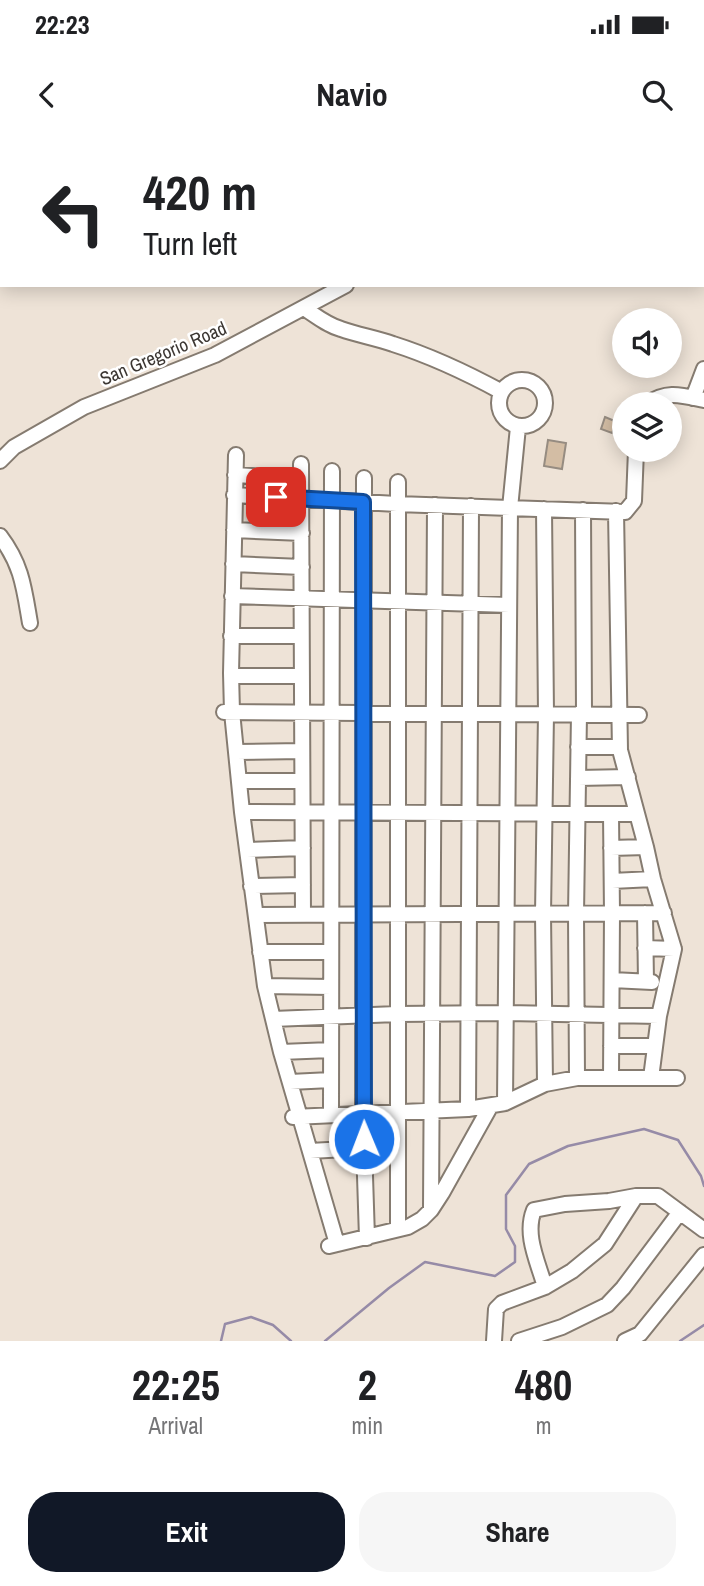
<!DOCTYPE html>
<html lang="en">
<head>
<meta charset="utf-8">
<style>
	body { margin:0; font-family:"Archivo Narrow",sans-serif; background:#f6f6f6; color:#202124; height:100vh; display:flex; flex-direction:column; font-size:26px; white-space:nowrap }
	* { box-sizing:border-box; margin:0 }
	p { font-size:23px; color:#757577 }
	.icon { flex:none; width:38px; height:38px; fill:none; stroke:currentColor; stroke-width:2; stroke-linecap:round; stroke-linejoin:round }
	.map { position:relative; height:1201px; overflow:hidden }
	.details { display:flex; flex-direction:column; background:#fff; flex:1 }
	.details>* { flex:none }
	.banner { position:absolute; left:0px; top:0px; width:705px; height:147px; box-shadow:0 4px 18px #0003; background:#fff; color:#202124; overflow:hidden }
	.buttons { position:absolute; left:612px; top:168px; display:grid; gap:14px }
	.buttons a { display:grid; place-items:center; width:70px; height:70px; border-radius:50%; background:#fff; box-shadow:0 4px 18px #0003; font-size:35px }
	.pin { position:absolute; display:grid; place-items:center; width:60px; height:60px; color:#fff; margin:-30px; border-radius:14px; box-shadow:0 4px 10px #0006 }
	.me { position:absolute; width:77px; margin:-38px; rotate:359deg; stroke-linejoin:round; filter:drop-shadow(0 0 5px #0008) }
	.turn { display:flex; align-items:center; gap:24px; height:147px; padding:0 28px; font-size:32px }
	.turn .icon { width:91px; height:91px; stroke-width:2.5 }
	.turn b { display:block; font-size:49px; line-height:60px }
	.eta { display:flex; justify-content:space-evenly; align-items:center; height:119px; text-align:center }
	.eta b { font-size:42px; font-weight:700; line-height:49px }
	.button { display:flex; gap:14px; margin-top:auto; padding:14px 28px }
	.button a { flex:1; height:80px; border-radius:28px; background:#111827; color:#fff; font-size:28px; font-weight:700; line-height:80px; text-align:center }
	.button a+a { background:#f6f6f6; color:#202124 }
	.status { display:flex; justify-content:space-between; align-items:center; height:49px; padding:0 35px; background:#fff; direction:ltr }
	.status svg { height:19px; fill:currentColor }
	header { display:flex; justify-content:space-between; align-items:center; height:91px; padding:0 28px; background:#fff; font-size:32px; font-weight:700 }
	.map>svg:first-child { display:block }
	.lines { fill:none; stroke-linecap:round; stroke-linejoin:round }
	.stream { stroke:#968ba7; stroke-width:2.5 }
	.building { fill:#d3bda4; stroke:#968c81; stroke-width:2 }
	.minor-casing { stroke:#857b70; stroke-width:18 }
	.minor { stroke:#fff; stroke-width:14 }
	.route-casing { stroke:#114b97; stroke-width:18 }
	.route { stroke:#1a73e8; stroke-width:12 }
	.labels { text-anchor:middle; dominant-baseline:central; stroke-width:5; stroke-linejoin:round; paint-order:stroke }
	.street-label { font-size:19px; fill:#3c3733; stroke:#fff }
</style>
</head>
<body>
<div class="status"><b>22:23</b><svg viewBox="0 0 49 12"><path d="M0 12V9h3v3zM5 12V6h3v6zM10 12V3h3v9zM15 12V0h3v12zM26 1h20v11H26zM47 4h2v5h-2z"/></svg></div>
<header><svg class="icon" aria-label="back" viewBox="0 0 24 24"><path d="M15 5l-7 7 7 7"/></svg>Navio<svg class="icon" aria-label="search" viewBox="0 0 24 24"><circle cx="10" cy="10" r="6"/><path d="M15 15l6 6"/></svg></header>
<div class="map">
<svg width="704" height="1201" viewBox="0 0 704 1201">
	<rect width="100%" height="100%" fill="#eee3d7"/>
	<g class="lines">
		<path class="stream" d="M221,1201L225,1184L251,1177L273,1185L291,1201
			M325,1201L389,1148L425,1122L495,1136L515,1122V1106L506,1089V1055L529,1024L568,1006L644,989L678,1000L701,1036L704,1046
			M680,1201L704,1185"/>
	</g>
	<path class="building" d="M605,277L617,282L612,293L601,289Z
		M548,300L566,303L562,329L544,326Z"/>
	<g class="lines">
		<defs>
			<path id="minor" d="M493,2L495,0
				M304,168C316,176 327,185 341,189C358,195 376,198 393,204C431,216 467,233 502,252
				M499 263a23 23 0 1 1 46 0a23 23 0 1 1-46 0Z
				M693,258L704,229
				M647,264C667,250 681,255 704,260
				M236,315L231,533L232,572L242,672L265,846L281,912L337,1104
				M0,321L14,307L84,267L215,215L346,145
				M301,324L303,775
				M235,335L301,339
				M364,338L363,974L367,1098
				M398,342V1089
				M234,355L397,364L625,372L634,361L636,310
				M544,369L546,574L543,774L545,944
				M583,370L584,574
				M616,371L620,610L646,707L653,739L674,809L659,876L651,938
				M234,390L302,393
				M0,396C22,425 24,448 30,483
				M233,424L302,427
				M232,456L509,465
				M231,496H301
				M231,536H302
				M224,572L639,575
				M578,607H620
				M236,612L302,611
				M578,638L628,637
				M239,641H302
				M242,672L637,674
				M611,674L612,773L611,938
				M611,708L646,707
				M247,710L303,708
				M612,741L653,739
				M251,746L303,745
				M645,773L646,842
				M256,775L664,773
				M645,808L674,809
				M260,812H331
				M612,840L652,842
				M265,846L331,847
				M273,879L397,874L506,873L659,876
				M611,906H655
				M281,912L331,910
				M577,938L576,774L579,574
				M290,942L331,940
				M505,963L510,368L518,287
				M468,969L471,366
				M331,975L332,331
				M293,977L468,969L505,963L545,944L577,938H677
				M310,1011L346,1009
				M431,1070L435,365
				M329,1106L408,1087L422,1079L431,1070L442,1053L490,967
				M545,1147C538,1122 524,1095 534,1070L565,1064L609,1061L636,1056H658L704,1090
				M494,1201L496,1169L502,1163L545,1147L572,1131L605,1104L636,1056
				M519,1201L562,1187L607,1165L623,1148L680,1072
				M625,1201L640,1194L704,1115"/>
		</defs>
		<use href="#minor" class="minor-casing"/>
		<use href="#minor" class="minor"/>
	</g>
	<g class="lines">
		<defs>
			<path id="route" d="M276,357L363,362L364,999"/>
		</defs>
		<use href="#route" class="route-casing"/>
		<use href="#route" class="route"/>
	</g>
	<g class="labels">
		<g class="street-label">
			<text transform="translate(163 213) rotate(-23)">San Gregorio Road</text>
		</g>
	</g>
</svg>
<div class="buttons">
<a><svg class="icon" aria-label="sound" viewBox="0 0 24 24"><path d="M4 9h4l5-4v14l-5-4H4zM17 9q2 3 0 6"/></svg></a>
<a><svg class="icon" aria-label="layers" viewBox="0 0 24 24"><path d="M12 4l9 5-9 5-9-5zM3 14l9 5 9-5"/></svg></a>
</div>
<div class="pin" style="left:276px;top:357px;background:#d93025"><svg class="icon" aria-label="arrive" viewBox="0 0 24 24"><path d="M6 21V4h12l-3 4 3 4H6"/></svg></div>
<svg class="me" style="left:364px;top:999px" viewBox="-20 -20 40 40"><circle r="17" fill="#1a73e8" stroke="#fff" stroke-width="3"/><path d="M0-11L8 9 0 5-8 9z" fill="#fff"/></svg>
<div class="banner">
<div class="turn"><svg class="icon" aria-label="left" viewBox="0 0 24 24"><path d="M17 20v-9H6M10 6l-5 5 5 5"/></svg><div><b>420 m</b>Turn left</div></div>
</div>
</div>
<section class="details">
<div class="eta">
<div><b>22:25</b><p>Arrival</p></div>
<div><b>2</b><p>min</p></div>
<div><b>480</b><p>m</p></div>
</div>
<div class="button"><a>Exit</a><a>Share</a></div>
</section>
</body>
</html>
